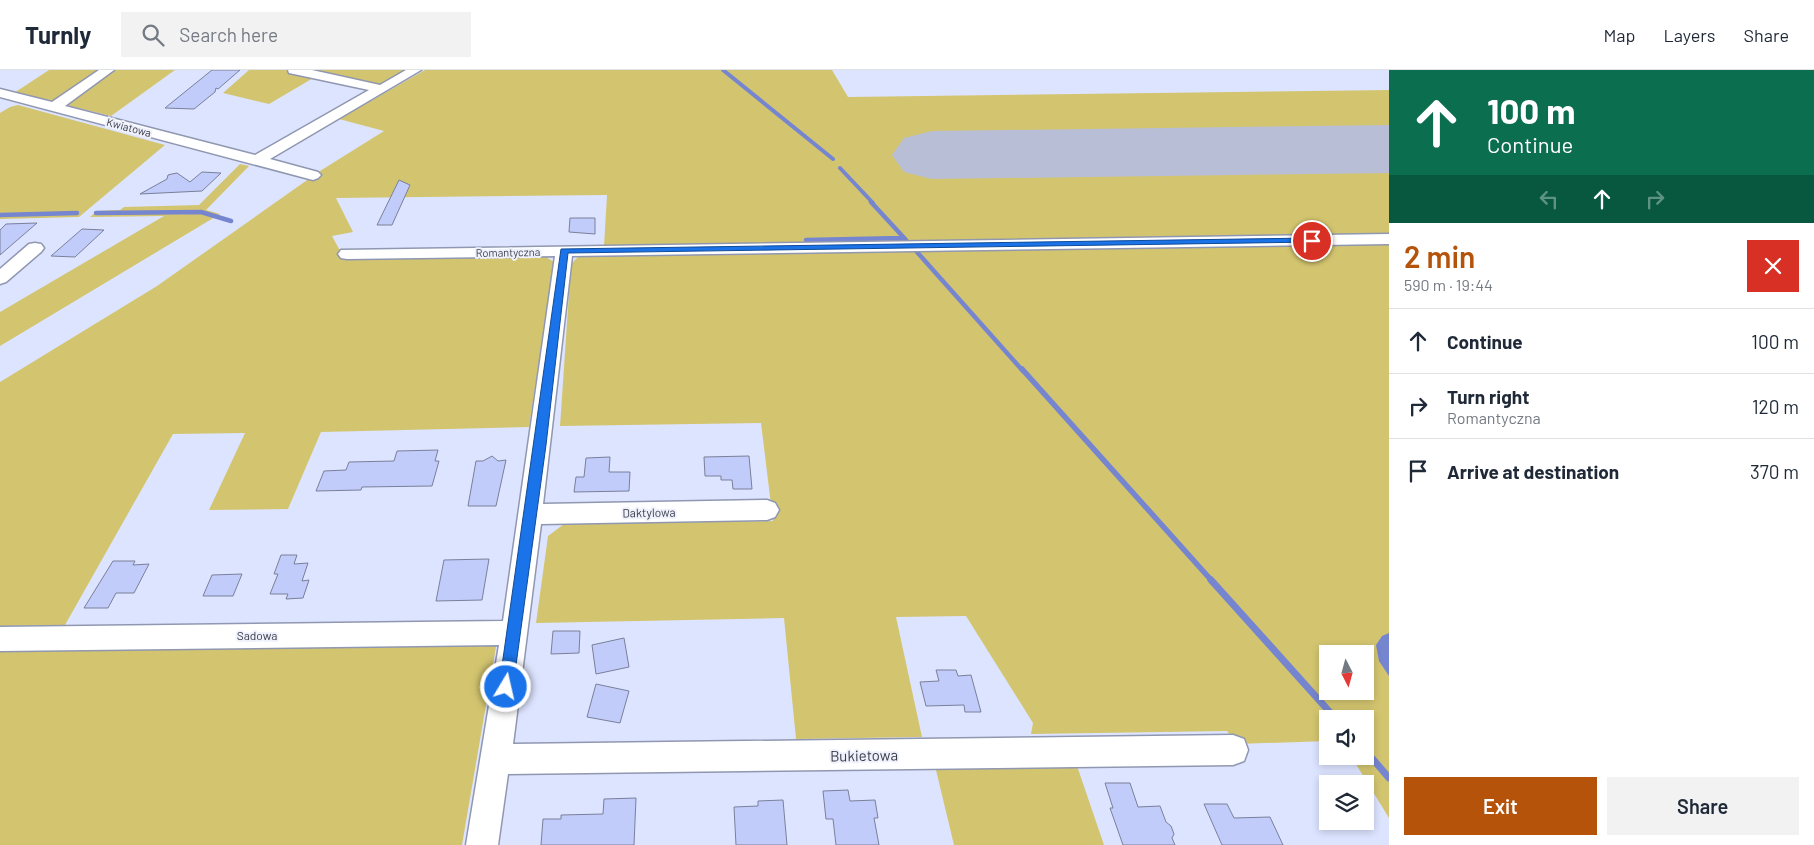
<!DOCTYPE html>
<html lang="en">
<head>
<meta charset="utf-8">
<style>
	body { margin:0; font-family:Barlow,sans-serif; background:#f2f2f3; color:#1f2937; height:100vh; display:flex; flex-direction:column; font-size:19px; white-space:nowrap }
	* { box-sizing:border-box; margin:0 }
	p { font-size:16px; color:#747a83 }
	.icon { flex:none; width:28px; height:28px; fill:none; stroke:currentColor; stroke-width:2; stroke-linecap:round; stroke-linejoin:round }
	.map { position:relative; flex:1; overflow:hidden }
	.details { display:flex; flex-direction:column; background:#fff; width:425px }
	.details>* { flex:none }
	.hud { background:#0b6e4f; color:#fff; overflow:hidden }
	.needle { width:32px; rotate:174deg }
	.buttons { position:absolute; left:1319px; top:575px; display:grid; gap:10px }
	.buttons a { display:grid; place-items:center; width:55px; height:55px; border-radius:0px; background:#fff; box-shadow:0 2px 8px #0003; font-size:25px }
	.pin { position:absolute; display:grid; place-items:center; width:42px; height:42px; color:#fff; margin:-21px; border:2px solid #fff; border-radius:50%; box-shadow:0 1px 5px #0007 }
	.me { position:absolute; width:55px; margin:-28px; rotate:9deg; stroke-linejoin:round; filter:drop-shadow(0 0 4px #0008) }
	.turn { display:flex; align-items:center; gap:18px; height:105px; padding:0 15px; font-size:22px }
	.turn .icon { width:65px; height:65px; stroke-width:2.5 }
	.turn b { display:block; font-size:35px; line-height:42px }
	.lanes { display:flex; align-items:center; height:48px; padding:0 15px; background:#0003; justify-content:center; gap:25px; direction:ltr }
	.lanes .off { opacity:.35 }
	.round { display:grid; place-items:center; flex:none; width:52px; height:52px; border-radius:0px; background:#f2f2f3 }
	.headline { display:flex; align-items:center; justify-content:space-between; height:85px; padding:0 15px }
	h1 { font-size:30px; font-weight:600; line-height:38px; color:#b45309 }
	.button { display:flex; gap:10px; margin-top:auto; padding:10px 15px }
	.button a { flex:1; height:58px; border-radius:0px; background:#b45309; color:#fff; font-size:20px; font-weight:600; line-height:58px; text-align:center }
	.button a+a { background:#f2f2f3; color:#1f2937 }
	ul { padding:0; list-style:none }
	li { display:flex; align-items:center; gap:15px; height:65px; padding:0 15px; border-top:1px solid #e0e1e3 }
	li div { flex:1 }
	li b { display:block; font-size:19px }
	li em { font-style:normal }
	header { display:flex; align-items:center; gap:30px; box-sizing:border-box; height:70px; padding:0 25px; background:#fff; border-bottom:1px solid #e0e1e3 }
	header strong { font-size:24px }
	nav { display:flex; gap:28px; margin-inline-start:auto; font-size:18px }
	.search { width:350px; height:45px; background:#f2f2f3; display:flex; align-items:center; gap:12px; box-sizing:border-box; padding:0 18px; border-radius:0px; color:#747a83; font-size:19px }
	main { display:flex; flex:1; min-height:0 }
	.map>svg:first-child { display:block }
	.green { fill:#d3c56f; fill-rule:evenodd }
	.water { fill:#7685cf }
	.lines { fill:none; stroke-linecap:round; stroke-linejoin:round }
	.stream-far3 { stroke:#7685cf; stroke-width:4 }
	.stream-far2 { stroke:#7685cf; stroke-width:4.5 }
	.stream-far1 { stroke:#7685cf; stroke-width:5.5 }
	.stream { stroke:#7685cf; stroke-width:7 }
	.runway { fill:#b8bed6; fill-rule:evenodd }
	.building { fill:#c1ccfb; stroke:#7a8099 }
	.minor-casing { stroke:#9097b0; stroke-width:3 }
	.minor { fill:#fff; fill-rule:evenodd }
	.route { fill:#1a73e8; stroke:#114b97 }
	.labels { text-anchor:middle; dominant-baseline:central; stroke-width:4; stroke-linejoin:round; paint-order:stroke }
	.far-street-label { font-size:11px; fill:#393c47; stroke:#eff2fd }
	.street-label { font-size:12px; fill:#393c47; stroke:#eff2fd }
	.near-street-label { font-size:15px; fill:#393c47; stroke:#eff2fd }
</style>
</head>
<body>
<header>
<strong>Turnly</strong>
<div class="search"><svg class="icon" aria-label="search" viewBox="0 0 24 24"><circle cx="10" cy="10" r="6"/><path d="M15 15l6 6"/></svg>Search here</div>
<nav><a>Map</a><a>Layers</a><a>Share</a></nav>
</header>
<main>
<div class="map">
<svg width="1389" height="775" viewBox="0 0 1389 775">
	<rect width="100%" height="100%" fill="#dde4ff"/>
	<path class="green" d="M49,0H107L56,31L14,23Z
		M113,0H175L111,46L66,35Z
		M249,0H285L315,7L269,34L223,23Z
		M306,0H408L382,14L375,15Z
		M425,0H832L848,27L1389,20V164L612,177L604,176L607,125L336,128L353,162L332,166L344,188L538,185L546,187L554,192L529,357L321,362L288,439L209,440L245,363L173,364L65,555L0,556V312L157,216L320,101L384,61L339,49Z
		M18,35L165,75L79,147L0,149V43L10,37Z
		M240,94L249,96L206,140L220,144L0,276V242L164,146L90,147L97,141L120,140L124,137L199,135Z
		M1389,174V748L1351,686H1365V649H1328L1327,671L1236,674L1227,661L1031,664L1033,653L966,546L896,547L922,667L796,669L784,548L536,553L548,466L564,454L773,451L761,353L560,356L571,194L579,186ZM1328,584H1365V621H1328Z
		M497,571L462,775H0V574Z
		M1076,693L1104,775H954L935,696Z"/>
	<path class="water" d="M1389,563V606L1379,591L1376,575L1382,566Z"/>
	<g class="lines">
		<path class="stream-far3" d="M723,0L833,89
			M840,98L873,133"/>
		<path class="stream-far2" d="M871,132L906,170
			M96,143L201,142L231,151
			M0,145L77,143
			M806,170L903,168
			M917,182L1023,301"/>
		<path class="stream-far1" d="M1022,299L1212,511"/>
		<path class="stream" d="M1211,510L1336,649
			M1365,680L1389,708"/>
		<path class="runway" d="M1389,55V103L932,109L904,102L892,85L904,68L932,61Z"/>
	</g>
	<path class="building" d="M212,0H240L218,19L216,18L215,22L194,39L165,38Z
		M202,102L221,103L202,121L140,124L167,109L168,105L172,104L177,103L190,112Z
		M399,110L410,115L392,155H377Z
		M570,148H595V164L569,162Z
		M37,153L0,185V160L6,154Z
		M82,159L104,160L75,187L51,186Z
		M438,380L435,391H439L432,416L362,417L361,420L316,421L324,401L346,400L349,392L394,391L397,381Z
		M492,386L498,391L506,390L496,436H468L476,391H483Z
		M749,386L752,419H733L732,410H721V406H705L704,387Z
		M610,387L609,402H630L629,421L574,422L576,407H584L586,388Z
		M281,485H297L294,494L308,493L302,511L309,510L303,528L286,529L288,524H270L278,504H274Z
		M489,489L482,530L436,531L444,490Z
		M113,491H135L133,495L149,494L134,523H116L108,538H84Z
		M242,504L233,526H203L212,505Z
		M553,561H580L579,583L551,584Z
		M624,568L629,597L596,604L592,575Z
		M936,600H956L958,606L971,605L981,642H965L964,635L926,636L920,612L939,611Z
		M596,614L629,621L620,653L587,647Z
		M1105,713H1130L1138,737L1160,736L1166,752L1171,756L1174,764L1172,768L1175,775H1123L1110,738H1113Z
		M848,720L850,731L875,730L878,748H874L879,775H836L833,749H826L823,721Z
		M636,728L634,775H541L543,749H561V745L603,744L604,729Z
		M783,730L787,775H736L734,737L758,736V731Z
		M1204,734H1227L1234,748L1270,747L1283,775H1222Z"/>
	<g class="lines">
		<defs>
			<path id="minor" d="M99,0H114L65,36L255,85L369,20L289,3L288,0H312L380,15L406,0H421L270,89L318,102L321,105L318,108L313,110L0,27V19L52,32Z
				M1389,164V174L572,186L543,434L767,430L775,433L779,440L775,447L767,450L541,454L513,674L1233,665L1244,669L1248,680L1244,691L1233,695L508,704L498,775H466L499,575L0,581V557L503,551L555,186L347,189L341,188L338,184L341,180Z
				M35,173L41,174L44,178L41,182L6,212L0,214V199L29,174Z"/>
		</defs>
		<use href="#minor" class="minor-casing"/>
		<use href="#minor" class="minor"/>
	</g>
	<path class="route" d="M1312,168L1316,171L1315,172L568,183L546,375L513,617L511,622L506,624L501,622L499,617L561,179Z"/>
	<g class="labels">
		<g class="far-street-label">
			<text transform="translate(129 57) rotate(15)">Kwiatowa</text>
			<text transform="translate(508 182) rotate(-1)">Romantyczna</text>
		</g>
		<g class="street-label">
			<text transform="translate(649 442) rotate(-1)">Daktylowa</text>
			<text x="257" y="565">Sadowa</text>
		</g>
		<g class="near-street-label">
			<text transform="translate(864 685) rotate(-1)">Bukietowa</text>
		</g>
	</g>
</svg>
<div class="buttons">
<a><svg class="needle" viewBox="-14 -14 28 28"><path d="M0-13l5 13h-10z" fill="#e53935"/><path d="M0 13l5-13h-10z" fill="#747a83"/></svg></a>
<a><svg class="icon" aria-label="sound" viewBox="0 0 24 24"><path d="M4 9h4l5-4v14l-5-4H4zM17 9q2 3 0 6"/></svg></a>
<a><svg class="icon" aria-label="layers" viewBox="0 0 24 24"><path d="M12 4l9 5-9 5-9-5zM3 14l9 5 9-5"/></svg></a>
</div>
<div class="pin" style="left:1312px;top:171px;background:#d93025"><svg class="icon" aria-label="arrive" viewBox="0 0 24 24"><path d="M6 21V4h12l-3 4 3 4H6"/></svg></div>
<svg class="me" style="left:506px;top:617px" viewBox="-20 -20 40 40"><circle r="17" fill="#1a73e8" stroke="#fff" stroke-width="3"/><path d="M0-11L8 9 0 5-8 9z" fill="#fff"/></svg>
</div>
<section class="details">
<div class="hud">
<div class="turn"><svg class="icon" aria-label="ahead" viewBox="0 0 24 24"><path d="M12 20V5M6 11l6-6 6 6"/></svg><div><b>100 m</b>Continue</div></div>
<div class="lanes"><svg class="icon off" aria-label="left" viewBox="0 0 24 24"><path d="M17 20v-9H6M10 6l-5 5 5 5"/></svg><svg class="icon" aria-label="ahead" viewBox="0 0 24 24"><path d="M12 20V5M6 11l6-6 6 6"/></svg><svg class="icon off" aria-label="right" viewBox="0 0 24 24"><path d="M7 20v-9h11M14 6l5 5-5 5"/></svg></div>
</div>
<div class="headline"><div><h1>2 min</h1><p>590 m · 19:44</p></div><a class="round" style="background:#d93025;color:#fff"><svg class="icon" aria-label="close" viewBox="0 0 24 24"><path d="M6 6l12 12M18 6L6 18"/></svg></a></div>
<ul>
<li><svg class="icon" aria-label="ahead" viewBox="0 0 24 24"><path d="M12 20V5M6 11l6-6 6 6"/></svg><div><b>Continue</b></div><em>100 m</em></li>
<li><svg class="icon" aria-label="right" viewBox="0 0 24 24"><path d="M7 20v-9h11M14 6l5 5-5 5"/></svg><div><b>Turn right</b><p>Romantyczna</p></div><em>120 m</em></li>
<li><svg class="icon" aria-label="arrive" viewBox="0 0 24 24"><path d="M6 21V4h12l-3 4 3 4H6"/></svg><div><b>Arrive at destination</b></div><em>370 m</em></li>
</ul>
<div class="button"><a>Exit</a><a>Share</a></div>
</section>
</main>
</body>
</html>
